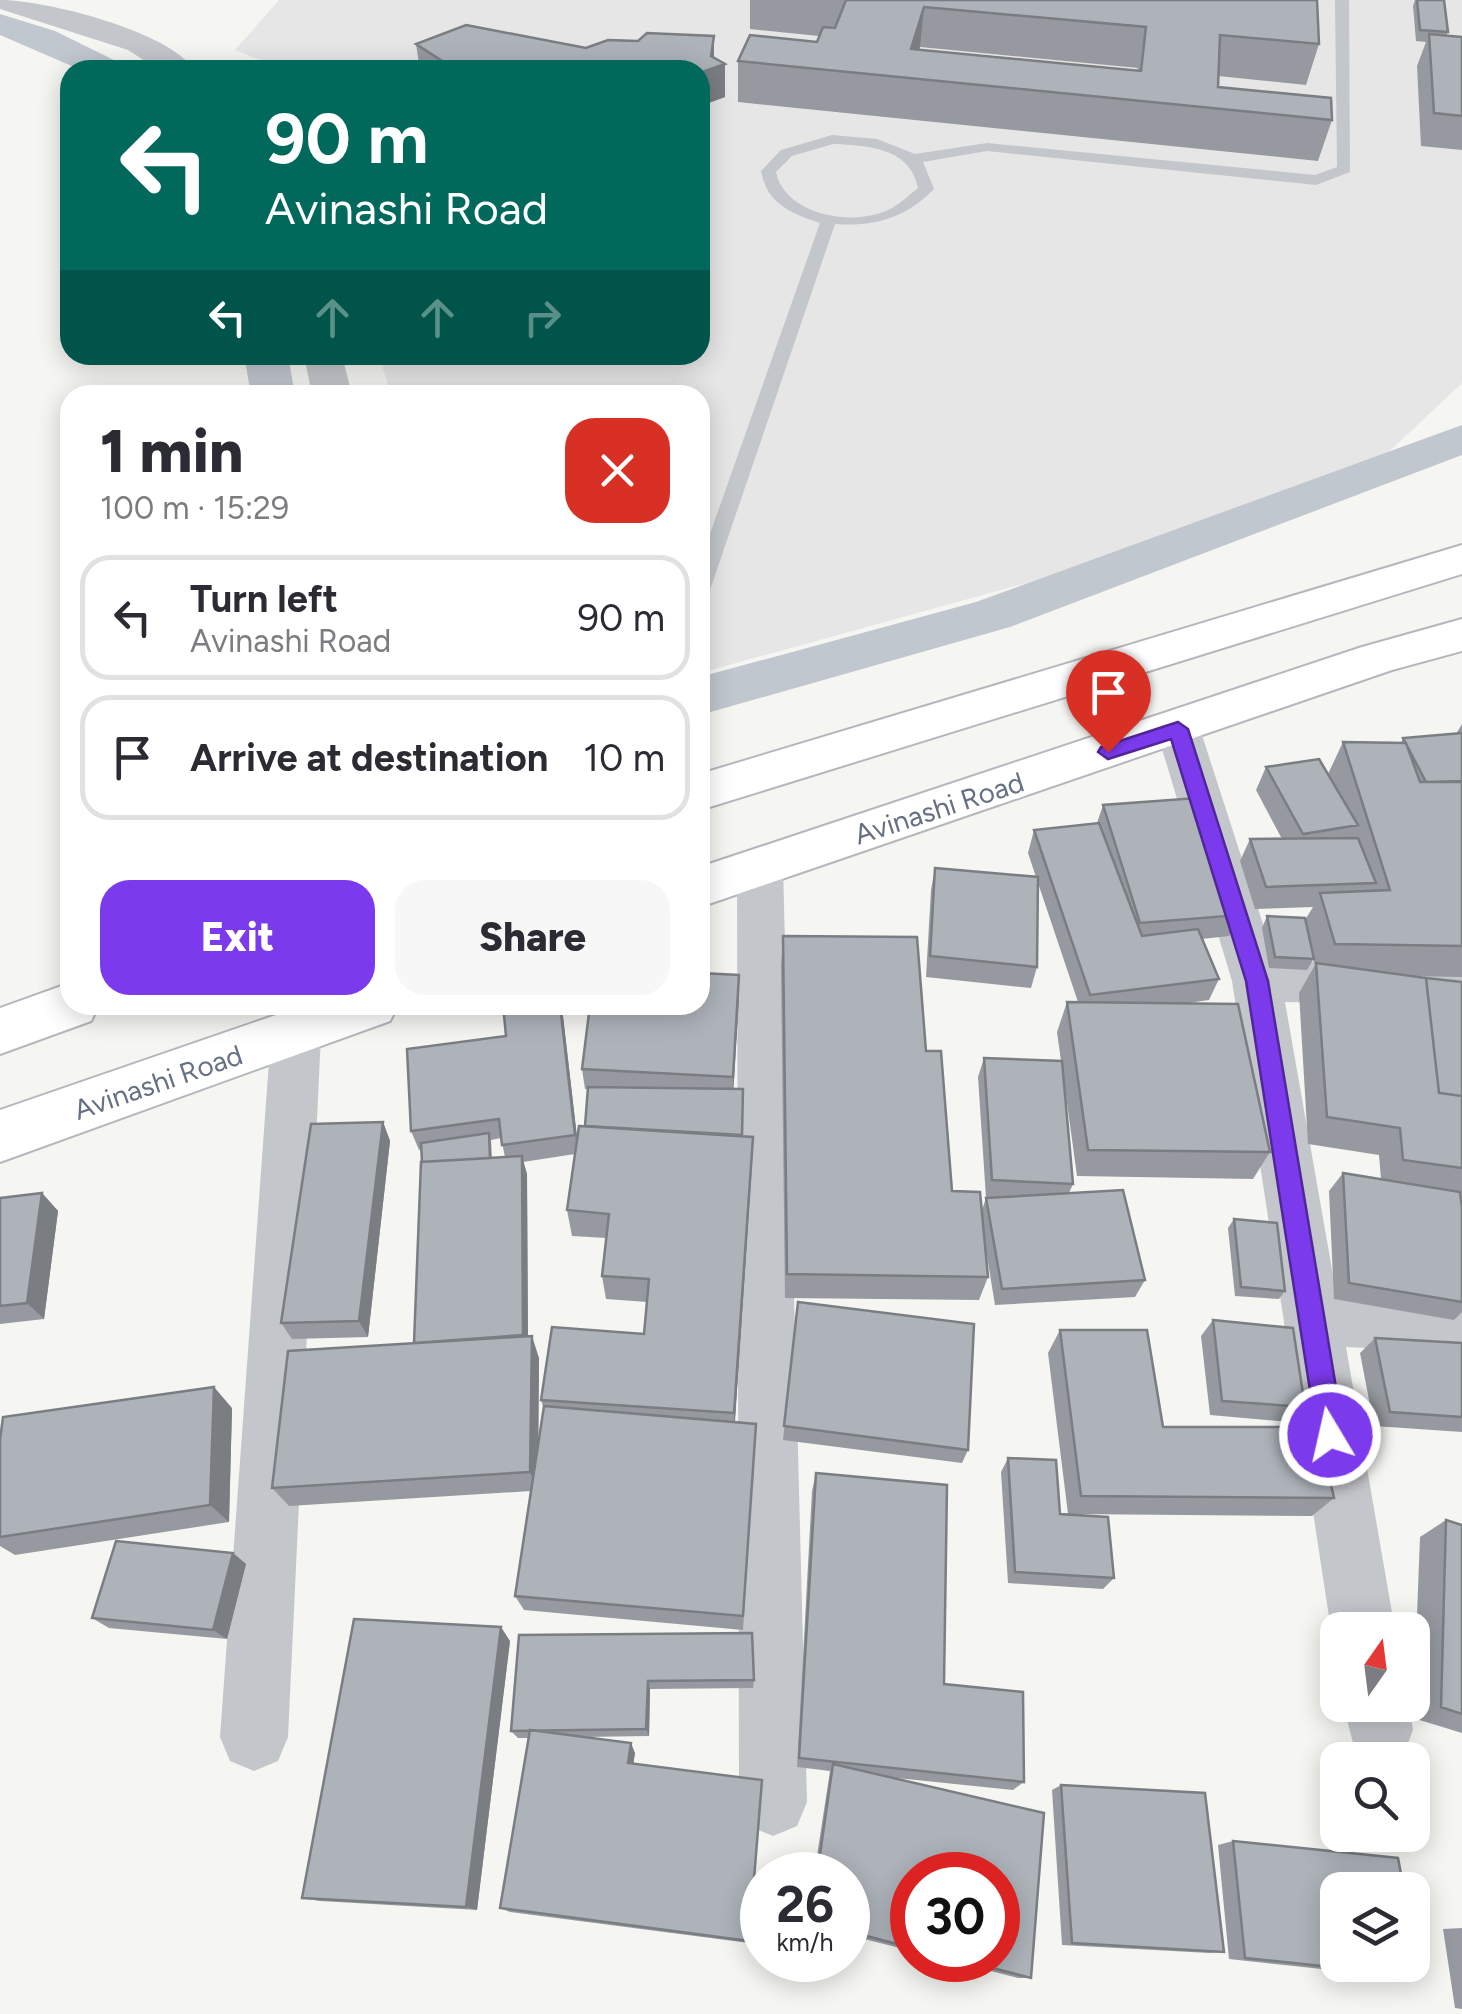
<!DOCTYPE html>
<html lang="en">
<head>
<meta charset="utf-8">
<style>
	body { margin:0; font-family:Figtree,sans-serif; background:#f7f7f7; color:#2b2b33; height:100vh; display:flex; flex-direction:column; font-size:38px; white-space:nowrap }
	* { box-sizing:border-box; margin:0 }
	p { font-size:32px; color:#7c7c81 }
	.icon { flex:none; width:55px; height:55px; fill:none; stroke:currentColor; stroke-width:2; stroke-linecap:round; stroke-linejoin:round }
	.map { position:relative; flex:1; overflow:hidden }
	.details { position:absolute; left:60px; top:385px; width:650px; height:630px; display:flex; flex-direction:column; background:#fff; border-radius:30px; box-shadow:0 5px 25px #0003 }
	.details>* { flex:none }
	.hud { position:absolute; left:60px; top:60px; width:650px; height:305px; border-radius:30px; box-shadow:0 5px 25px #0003; background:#00695c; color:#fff; overflow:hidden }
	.needle { width:65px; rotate:14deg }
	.controls { position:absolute; left:1320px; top:1612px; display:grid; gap:20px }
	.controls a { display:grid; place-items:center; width:110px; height:110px; border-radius:20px; background:#fff; box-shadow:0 5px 25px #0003; font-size:50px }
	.speed { position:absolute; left:740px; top:1852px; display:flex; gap:20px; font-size:50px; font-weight:700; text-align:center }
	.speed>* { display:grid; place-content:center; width:130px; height:130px; border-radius:50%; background:#fff; box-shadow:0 5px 25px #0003; line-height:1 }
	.speed small { font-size:25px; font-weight:400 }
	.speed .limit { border:15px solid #d22; background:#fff; color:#111 }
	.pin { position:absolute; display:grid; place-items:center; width:85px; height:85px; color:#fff; margin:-102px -42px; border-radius:50% 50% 50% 0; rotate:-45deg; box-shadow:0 0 10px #0007 }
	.pin .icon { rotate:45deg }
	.me { position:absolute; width:110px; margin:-55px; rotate:351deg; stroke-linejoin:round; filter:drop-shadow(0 0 8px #0008) }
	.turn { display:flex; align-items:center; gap:35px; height:210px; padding:0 40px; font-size:45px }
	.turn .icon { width:130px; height:130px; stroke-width:2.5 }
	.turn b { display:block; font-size:70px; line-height:85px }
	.lanes { display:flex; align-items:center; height:95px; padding:0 40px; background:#0003; justify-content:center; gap:50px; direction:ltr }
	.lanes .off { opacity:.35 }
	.round { display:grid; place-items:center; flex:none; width:105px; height:105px; border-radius:30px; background:#f7f7f7 }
	.summary { display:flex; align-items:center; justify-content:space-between; height:170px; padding:0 40px }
	h1 { font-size:60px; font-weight:800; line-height:75px }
	.cta { display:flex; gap:20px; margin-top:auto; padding:20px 40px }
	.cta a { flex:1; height:115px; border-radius:30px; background:#7c3aed; color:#fff; font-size:40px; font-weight:800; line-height:115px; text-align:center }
	.cta a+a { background:#f7f7f7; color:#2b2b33 }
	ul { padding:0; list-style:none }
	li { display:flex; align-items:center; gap:30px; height:125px; margin:0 20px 15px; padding:0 20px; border:5px solid #e1e1e2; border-radius:30px }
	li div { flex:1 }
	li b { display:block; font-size:38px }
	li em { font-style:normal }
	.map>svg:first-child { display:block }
	.built { fill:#e6e6e6 }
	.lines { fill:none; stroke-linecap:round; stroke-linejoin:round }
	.canal { fill:#c1c7ce; fill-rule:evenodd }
	.primary-casing { stroke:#b4b7bc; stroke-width:4 }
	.service { fill:#c3c6ca; fill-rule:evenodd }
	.minor { fill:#c3c6ca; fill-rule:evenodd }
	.tertiary { fill:#c3c6ca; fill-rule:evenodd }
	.primary { fill:#fff; fill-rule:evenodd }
	.wall { fill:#969aa0; fill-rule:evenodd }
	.shaded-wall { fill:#7a7d82 }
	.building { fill:#aeb3ba; stroke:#7a7d82; stroke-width:2.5; fill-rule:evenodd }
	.route { fill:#7c3aed; stroke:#51269a; stroke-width:2.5 }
	.labels { text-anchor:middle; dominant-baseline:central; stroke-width:10; stroke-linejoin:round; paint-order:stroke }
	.street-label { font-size:28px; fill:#657082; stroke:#fff }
</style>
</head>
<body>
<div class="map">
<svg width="1462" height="2014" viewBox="0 0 1462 2014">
	<rect width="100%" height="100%" fill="#f5f6f2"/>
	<path class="built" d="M279,0H1462V383L1342,496L700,673V395H391L379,355H700V70H285L235,50Z"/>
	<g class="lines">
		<path class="canal" d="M0,14L55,31L120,63L126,70H81L0,35Z
			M244,355H288L295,395H251Z
			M1462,425V455L1010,627L700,715V677L976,602Z"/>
		<defs>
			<path id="primary" d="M1462,545V574L700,810V774Z
				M1462,619V651L1392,670L700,907V867L1362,647Z
				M70,983V1005H99L91,1021L0,1054V1008Z
				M305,1005H398L390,1021L0,1162V1110Z"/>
		</defs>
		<use href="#primary" class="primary-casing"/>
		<path class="service" d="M1335,0H1349L1350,172L1316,185L987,151L923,162L934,189C906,218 874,227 835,224L710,590L700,597V562L820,223C791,213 767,204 761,171L781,150L832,135L877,139L915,154L987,143L1315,175L1337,167ZM833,144C868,146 910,147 918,188C910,194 901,203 892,208C856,228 785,216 776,172L792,156Z"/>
		<path class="minor" d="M1178,713L1193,718L1200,729L1275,961L1462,965V1005L1285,1002L1336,1292L1462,1298V1352L1346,1347L1395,1630H1338V1646L1331,1630L1232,981L1156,729L1163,718Z
			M760,848L777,853L783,866L807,1802L797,1826L773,1836L749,1826L739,1802L737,866L743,853Z
			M296,1013L314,1019L321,1034L288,1737L278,1761L254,1771L230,1761L220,1737L271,1034L278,1019Z
			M1343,1705H1409L1413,1730L1404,1754L1388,1760L1356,1754Z"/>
		<path class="tertiary" d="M0,0C46,0 168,31 195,70H159L128,50L0,9Z
			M304,355H342L352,395H312Z"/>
		<use href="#primary" class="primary"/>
	</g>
	<path class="wall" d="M750,0H1317L1319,44L1306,85L1218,76V87L1332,120L1318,161L738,102V61L817,42L819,36L750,29ZM920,47L1138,68L1137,70L919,49Z
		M1415,0H1444L1448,32L1446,36L1462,37V150L1421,146L1417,66L1426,42L1416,41L1413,6Z
		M714,36V58L725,97L703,105H700V70H420L416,44L586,48L638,41Z
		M1462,724V977L1411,976L1462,982V1312L1454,1320L1334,1299L1329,1191L1343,1173L1381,1179L1379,1155L1308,1144L1299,993L1315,965L1313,960L1307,970L1269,968L1262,928L1267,916L1305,920L1313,907L1255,909L1240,861L1250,839H1282L1256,790L1266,767L1328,774L1343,742L1401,743L1403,738L1456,734Z
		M1103,805L1240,915L1229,936L1202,939L1219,979L1209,1000L1181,1004L1270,1152L1253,1179L1077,1176L1064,1081L1073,1184L1069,1193L1145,1280L1135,1297L995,1305L985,1244L988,1277L979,1300L785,1298L781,966L783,936L926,1051L952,1191L982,1210L986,1198L978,1077L984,1058L1061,1061L1057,1032L1067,1002H1078L1038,883L1037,967L1031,988L926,977L931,890L935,868L1036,877L1028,853L1034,830L1097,823Z
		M739,996L733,1089L742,1136L752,1163L735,1422L756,1424L743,1630L524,1610L515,1596L531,1491L289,1506L272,1488L414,1343L422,1162V1149L419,1150L411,1131L506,1036L563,1016L577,1138L585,1126L588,1089H585L582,1069ZM501,1138L505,1157L492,1158L491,1140ZM575,1154L567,1210L572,1236L606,1238L602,1276L606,1299L647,1302L644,1334L541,1400L544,1409L538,1447L539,1358L528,1336L527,1174L523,1162Z
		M383,1122L390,1141L368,1337L292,1339L281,1323Z
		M42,1193L58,1211L44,1319L0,1324V1198Z
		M1234,1219L1285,1291L1279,1299L1235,1296L1228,1228Z
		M798,1302L968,1450L962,1463L783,1440Z
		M1213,1320L1305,1407L1290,1422L1210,1415L1201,1336Z
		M1060,1330L1163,1427L1334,1498L1312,1516L1068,1514L1048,1353Z
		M1375,1338L1462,1343V1432L1374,1426L1360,1353Z
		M232,1408L229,1522L15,1555L0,1546V1440Z
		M1008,1458L1060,1514L1114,1578L1103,1589L1008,1583L1001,1472Z
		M816,1473L944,1684L1024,1782L1013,1790L887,1777L1031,1978H1018L948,1960H998L912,1875V1951L848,1935V1875H814L830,1771L797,1767L812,1491Z
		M1446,1520L1462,1525V1733L1413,1718L1420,1537Z
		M233,1553L246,1564L227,1639L109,1628L92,1618Z
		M519,1635L754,1680L753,1688L650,1689L649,1736L584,1737L635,1753L633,1764L749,1941V1943L510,1912L500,1908L529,1738H518L511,1731Z
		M510,1641L477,1910L320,1901L302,1898Z
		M1061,1785L1224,1952L1209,1953L1062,1945L1052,1790Z
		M1233,1841L1417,1976L1396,1977L1229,1959L1218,1845Z
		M1462,1928V2009L1455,2008L1443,1929Z"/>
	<path class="shaded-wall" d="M924,7L920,47L911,78V49Z
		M714,36V68L725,64V97L703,105L702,72L711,56Z
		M739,975V996L733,1097V1077Z
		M561,1005L563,1016L579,1154L575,1135Z
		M383,1122L390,1141L368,1337L359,1321Z
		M753,1137L752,1163L734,1433V1413Z
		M522,1156L527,1174L528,1351L523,1335Z
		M42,1193L58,1211L44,1319L27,1303Z
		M532,1336L539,1358L538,1491L530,1472Z
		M214,1387L232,1408L229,1522L210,1505Z
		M233,1553L246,1564L227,1639L213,1630Z
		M501,1627L510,1641L477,1910L466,1907Z
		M648,1681L650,1689L649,1736L646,1729Z
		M631,1743L635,1753L632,1772L628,1763Z"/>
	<path class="building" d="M846,0H1317L1319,44L1220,35L1218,87L1331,98L1332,120L738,61L750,35L817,42L823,27L835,28ZM924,7L1146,27L1141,71L911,49Z
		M1417,0H1444L1448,32L1420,30Z
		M466,25L586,48L608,40L638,41L647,33L714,36L711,56L725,64L702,72H700V70H456L416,44Z
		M1429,34L1462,37V116L1434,113Z
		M1462,733V781L1426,782L1403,738Z
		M1343,742L1406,743L1420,782H1462V946L1335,944L1320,893L1390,890Z
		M1319,759L1358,825L1303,834L1266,767Z
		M1197,798L1240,915L1140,923L1103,805Z
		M1099,823L1142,936L1198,929L1219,979L1090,995L1034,830Z
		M1358,838L1376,883L1266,887L1250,839Z
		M935,868L1038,877L1037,967L930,956Z
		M1267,916L1305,918L1314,959L1275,957Z
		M783,936L917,937L926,1051H941L952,1191L980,1192L988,1277L787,1274Z
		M1316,963L1426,978L1439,1093L1462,1096V1168L1403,1160L1400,1128L1327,1117Z
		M700,973L739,975L733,1077L582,1069L590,1005H700Z
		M1426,978L1462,982V1096L1439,1093Z
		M1067,1002L1238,1004L1270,1152L1088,1150Z
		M503,1005H560L575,1135L502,1145L499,1119L411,1131L407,1049L506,1036Z
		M984,1058L1062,1061L1073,1184L992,1180Z
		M588,1087L743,1089L742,1135L585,1126Z
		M383,1122L359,1321L281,1323L311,1124Z
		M579,1126L753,1137L734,1413L541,1400L552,1327L644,1334L649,1279L602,1276L609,1214L567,1210Z
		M489,1133L490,1158L422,1162L421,1143Z
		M522,1156L523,1335L414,1343L421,1162Z
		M1343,1173L1460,1192L1462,1208V1302L1349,1283Z
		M1123,1190L1145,1280L1002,1289L986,1198Z
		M42,1193L27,1303L0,1306V1198Z
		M1234,1219L1277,1223L1285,1291L1241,1287Z
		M798,1302L974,1324L968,1450L784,1426Z
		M1213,1320L1293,1328L1305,1407L1222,1401Z
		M1060,1330H1147L1163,1427H1318L1334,1498L1081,1496Z
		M532,1336L530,1472L272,1488L288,1351Z
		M1375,1338L1462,1343V1417L1390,1412Z
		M214,1387L210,1505L0,1537V1440L3,1417Z
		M544,1406L756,1424L743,1616L515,1596Z
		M1008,1458L1056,1460L1060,1514L1108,1517L1114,1578L1015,1572Z
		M816,1473L947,1485L944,1684L1023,1692L1024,1782L799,1758Z
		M1446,1520L1462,1525V1714L1441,1707Z
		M116,1541L233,1553L213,1630L92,1618Z
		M354,1619L501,1627L466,1907L302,1898Z
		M752,1633L754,1680L648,1681L646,1729L511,1731L519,1635Z
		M530,1730L631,1743L628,1763L762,1780L749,1941L500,1908Z
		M833,1764L1044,1813L1031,1978L962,1960H998V1875H912V1948L848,1931V1875H817Z
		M1061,1785L1205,1793L1224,1952L1072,1943Z
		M1233,1841L1398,1858L1404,1890H1338V1965H1412V1946L1417,1976L1245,1958Z"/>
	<path class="route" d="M1178,722L1188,729L1268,981L1344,1435L1340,1445L1330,1449L1321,1445L1317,1435L1246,981L1171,739L1108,759L1098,752L1101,747Z"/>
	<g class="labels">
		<g class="street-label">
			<text transform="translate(939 808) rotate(-18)">Avinashi Road</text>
			<text transform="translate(158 1082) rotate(-19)">Avinashi Road</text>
		</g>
	</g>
</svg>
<div class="controls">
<a><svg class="needle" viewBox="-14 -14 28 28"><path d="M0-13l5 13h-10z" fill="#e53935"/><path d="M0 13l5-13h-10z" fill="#7c7c81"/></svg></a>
<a><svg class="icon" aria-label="search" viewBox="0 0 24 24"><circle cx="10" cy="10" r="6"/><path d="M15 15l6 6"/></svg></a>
<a><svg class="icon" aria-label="layers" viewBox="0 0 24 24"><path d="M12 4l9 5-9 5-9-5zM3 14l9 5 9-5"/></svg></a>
</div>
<div class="speed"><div>26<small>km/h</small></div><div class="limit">30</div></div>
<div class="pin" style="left:1108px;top:752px;background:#d93025"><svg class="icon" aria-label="arrive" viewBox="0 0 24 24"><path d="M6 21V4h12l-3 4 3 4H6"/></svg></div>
<svg class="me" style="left:1330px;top:1435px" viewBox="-20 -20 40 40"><circle r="17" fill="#7c3aed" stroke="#fff" stroke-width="3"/><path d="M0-11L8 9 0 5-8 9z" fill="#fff"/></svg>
<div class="hud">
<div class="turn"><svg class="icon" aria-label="left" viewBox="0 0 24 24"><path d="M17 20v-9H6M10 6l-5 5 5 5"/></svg><div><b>90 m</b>Avinashi Road</div></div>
<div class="lanes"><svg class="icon" aria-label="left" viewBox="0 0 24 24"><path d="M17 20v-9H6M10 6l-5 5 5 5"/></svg><svg class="icon off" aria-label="ahead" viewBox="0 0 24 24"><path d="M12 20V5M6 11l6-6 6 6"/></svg><svg class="icon off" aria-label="ahead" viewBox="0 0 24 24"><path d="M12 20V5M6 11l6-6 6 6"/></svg><svg class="icon off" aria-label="right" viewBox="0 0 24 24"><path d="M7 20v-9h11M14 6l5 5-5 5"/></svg></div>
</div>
<section class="details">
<div class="summary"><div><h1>1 min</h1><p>100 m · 15:29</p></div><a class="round" style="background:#d93025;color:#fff"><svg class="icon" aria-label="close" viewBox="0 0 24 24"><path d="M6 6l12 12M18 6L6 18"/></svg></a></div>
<ul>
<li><svg class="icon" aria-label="left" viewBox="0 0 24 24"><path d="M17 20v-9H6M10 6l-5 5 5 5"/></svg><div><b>Turn left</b><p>Avinashi Road</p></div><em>90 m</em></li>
<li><svg class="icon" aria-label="arrive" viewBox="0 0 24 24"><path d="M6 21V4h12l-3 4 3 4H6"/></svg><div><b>Arrive at destination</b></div><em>10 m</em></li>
</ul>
<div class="cta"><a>Exit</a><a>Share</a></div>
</section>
</div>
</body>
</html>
